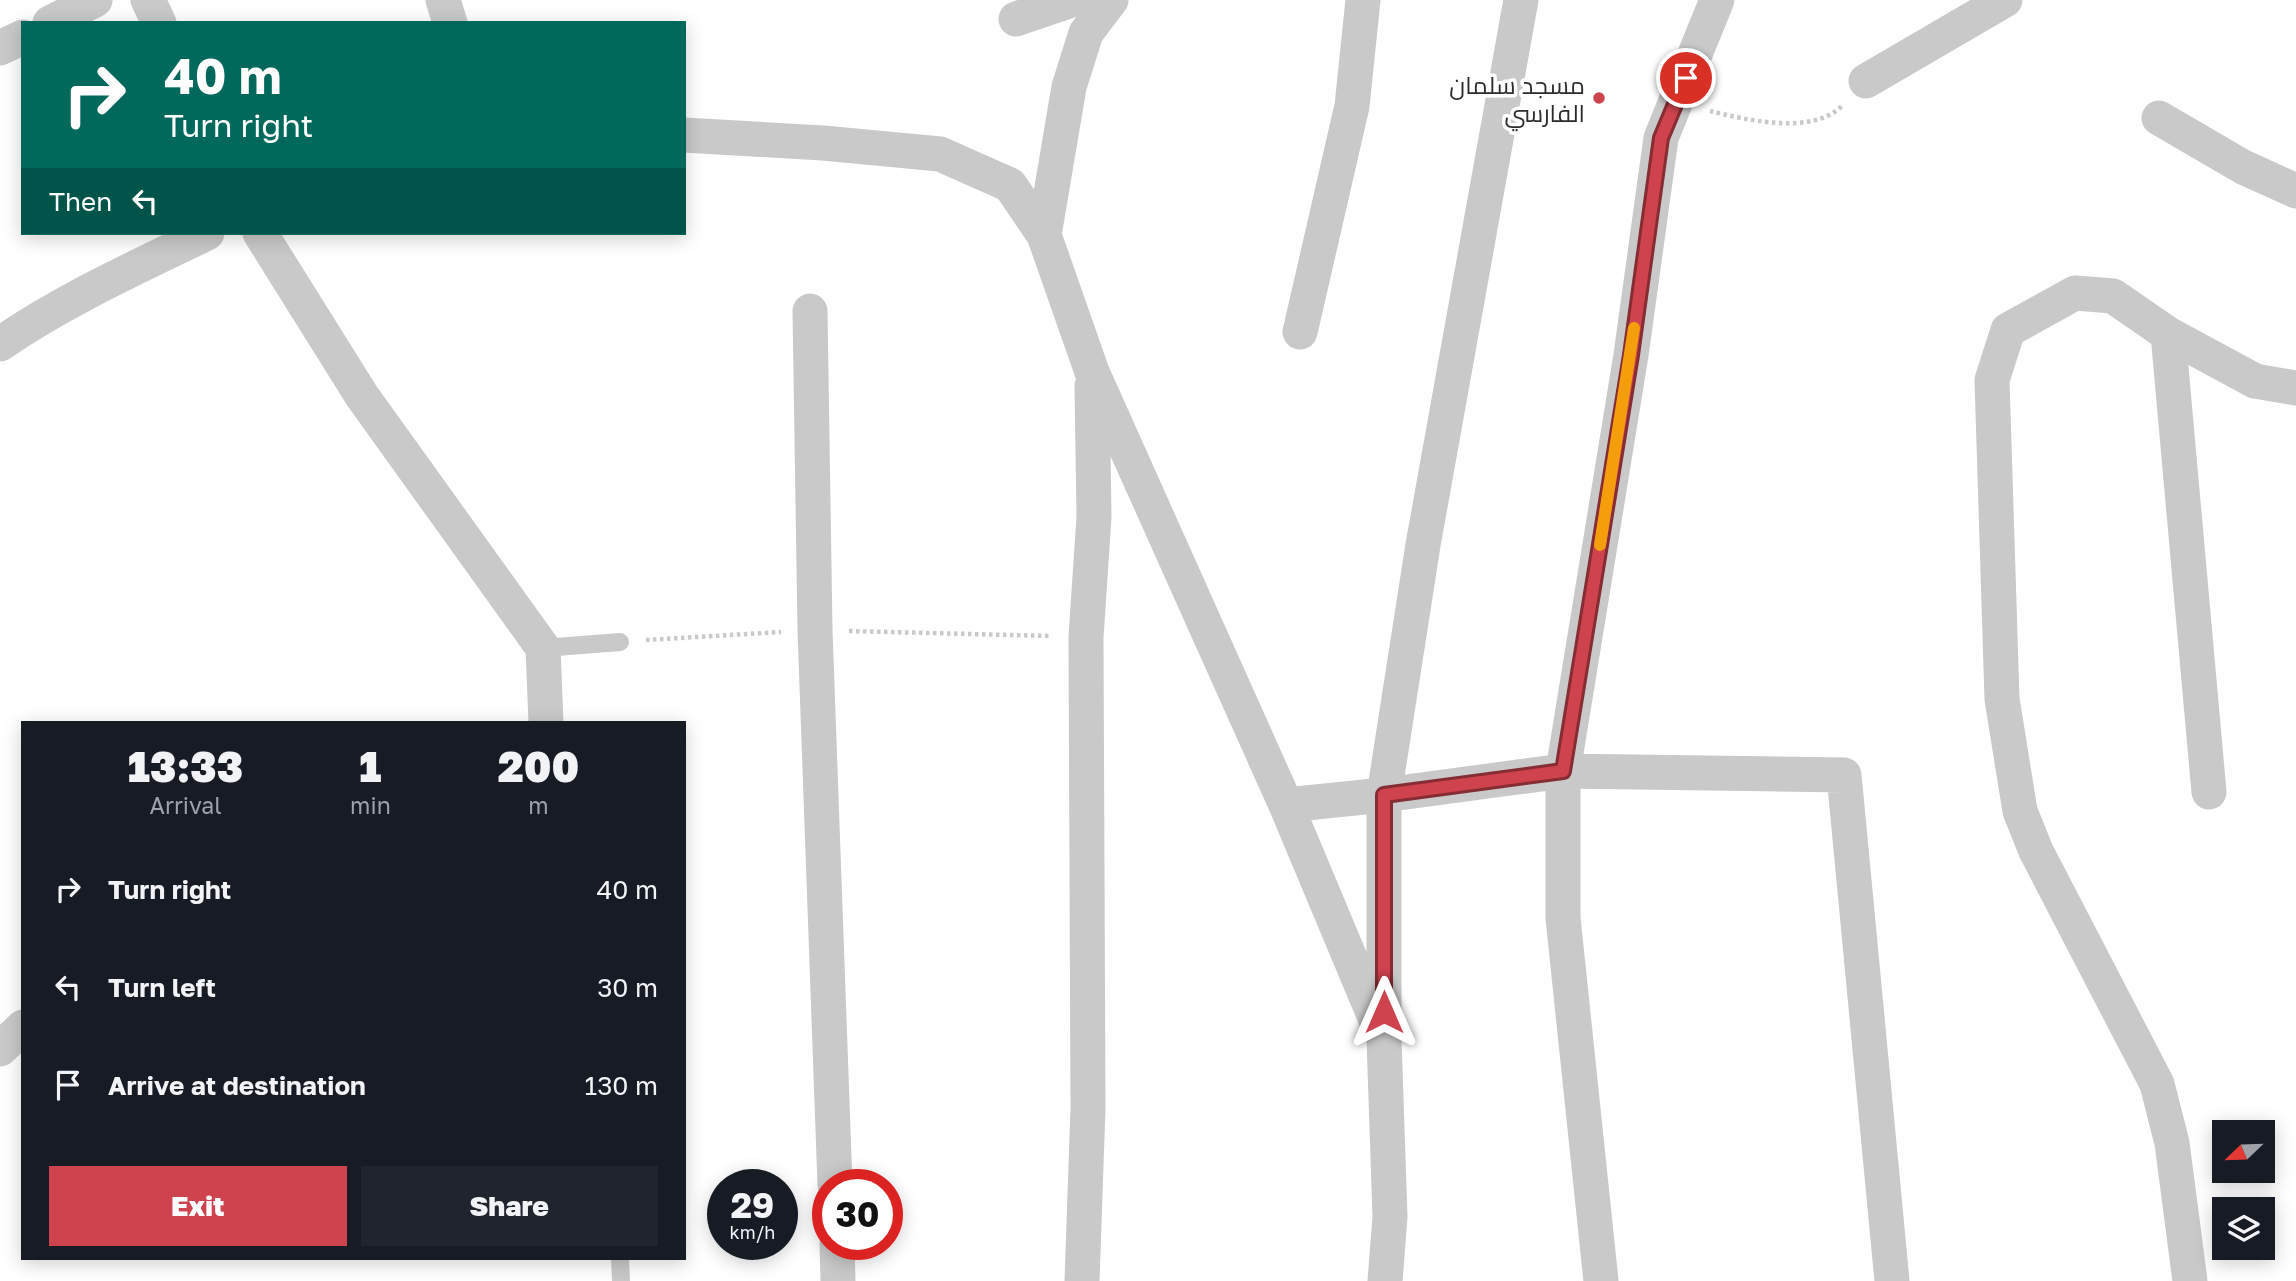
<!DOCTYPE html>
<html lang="en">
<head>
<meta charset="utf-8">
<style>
	body { margin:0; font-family:"Golos Text",Cairo,sans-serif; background:#20242c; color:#f1f3f6; height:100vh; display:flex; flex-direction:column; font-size:26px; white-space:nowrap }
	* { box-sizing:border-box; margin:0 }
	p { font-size:23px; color:#9ea1a6 }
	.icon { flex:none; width:38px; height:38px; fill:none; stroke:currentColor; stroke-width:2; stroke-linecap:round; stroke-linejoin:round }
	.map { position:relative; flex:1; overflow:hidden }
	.side { position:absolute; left:21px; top:721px; width:665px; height:539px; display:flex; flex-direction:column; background:#171b24; border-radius:0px; box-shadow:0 4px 18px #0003 }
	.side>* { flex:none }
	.top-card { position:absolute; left:21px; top:21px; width:665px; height:214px; border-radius:0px; box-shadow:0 4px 18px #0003; background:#00695c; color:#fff; overflow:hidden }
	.needle { width:46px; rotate:247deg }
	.buttons { position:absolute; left:2212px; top:1120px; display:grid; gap:14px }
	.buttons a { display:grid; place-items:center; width:63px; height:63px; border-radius:0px; background:#171b24; box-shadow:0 4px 18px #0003; font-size:35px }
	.speed { position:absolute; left:707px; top:1169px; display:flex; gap:14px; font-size:35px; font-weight:700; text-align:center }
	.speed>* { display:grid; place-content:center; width:91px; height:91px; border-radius:50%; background:#171b24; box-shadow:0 4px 18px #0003; line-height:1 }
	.speed small { font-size:18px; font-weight:400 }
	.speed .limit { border:10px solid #d22; background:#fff; color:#111 }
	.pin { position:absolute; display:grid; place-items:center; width:60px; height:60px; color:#fff; margin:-30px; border:4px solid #fff; border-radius:50%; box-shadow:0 2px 7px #0007 }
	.me { position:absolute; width:77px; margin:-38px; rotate:0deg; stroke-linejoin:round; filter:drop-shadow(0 0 5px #0008) }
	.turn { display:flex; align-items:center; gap:24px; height:147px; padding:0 28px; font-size:32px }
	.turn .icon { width:91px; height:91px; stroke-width:2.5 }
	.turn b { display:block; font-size:49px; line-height:60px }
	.then { display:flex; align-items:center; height:66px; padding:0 28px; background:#0003; gap:14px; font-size:26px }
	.eta { display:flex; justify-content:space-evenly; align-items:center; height:119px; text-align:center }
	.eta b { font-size:42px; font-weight:800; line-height:49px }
	.button { display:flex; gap:14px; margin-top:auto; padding:14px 28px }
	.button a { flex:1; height:80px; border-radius:0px; background:#ce434e; color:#fff; font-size:28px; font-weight:800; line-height:80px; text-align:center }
	.button a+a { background:#20242c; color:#f1f3f6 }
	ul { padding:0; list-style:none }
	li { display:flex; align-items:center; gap:21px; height:98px; padding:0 28px }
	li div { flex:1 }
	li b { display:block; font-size:26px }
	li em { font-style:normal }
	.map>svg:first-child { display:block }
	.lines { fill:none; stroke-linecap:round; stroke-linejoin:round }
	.path { stroke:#c9c9c9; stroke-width:4.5; stroke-dasharray:3.5 3.5; stroke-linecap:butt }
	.lane { stroke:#c9c9c9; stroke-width:18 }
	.street { stroke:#c9c9c9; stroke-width:35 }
	.route-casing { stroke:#862c33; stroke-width:18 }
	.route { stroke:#ce434e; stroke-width:12 }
	.slow { stroke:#f59e0b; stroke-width:12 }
	.poi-dot { fill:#ce434e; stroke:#fff; stroke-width:2.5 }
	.labels { text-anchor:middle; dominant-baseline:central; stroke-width:7; stroke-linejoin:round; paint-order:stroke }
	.poi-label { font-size:24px; fill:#2c2c2c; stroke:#fff; text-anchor:end }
</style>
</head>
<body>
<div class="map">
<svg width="2296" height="1281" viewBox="0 0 2296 1281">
	<rect width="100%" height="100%" fill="#fff"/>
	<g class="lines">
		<path class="path" d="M1710,111C1747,120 1813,136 1843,105
			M849,631L1050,636
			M646,640L781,632"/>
		<path class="lane" d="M543,648L620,642
			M620,1258L621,1281"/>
		<path class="street" d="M148,0L159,23
			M443,0L450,23
			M1016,19L1072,0
			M50,23L95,0
			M0,48L23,37
			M1866,81L2005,0
			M2159,118L2243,167L2296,191
			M684,135L823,143L940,154L1010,185L1044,235L1092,372L1286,805L1384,1039L1390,1217L1385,1281
			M260,233L362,396L543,648L546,723
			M1044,235L1069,87L1086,33L1111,0
			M810,311L815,630L835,1185
			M1300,332L1352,106L1363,0
			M2168,334L2209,792
			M0,344C64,300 137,267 207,233
			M1286,805L1384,795L1563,771L1844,775L1892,1281
			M1384,1024V795L1423,545L1521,0
			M0,1049L23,1027
			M837,1244L838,1281
			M1082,1281L1088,1108L1086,637L1094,517L1092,386
			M1601,1281L1563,918V771L1631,355L1661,138L1717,0
			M2190,1281L2172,1143L2157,1084L2036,851L2020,811L2002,699L1992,380L2008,330L2075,293L2113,296L2168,334L2255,381L2296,388"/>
	</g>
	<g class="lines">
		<defs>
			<path id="route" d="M1384,1012V795L1563,771L1631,355L1661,138L1686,78"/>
		</defs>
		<use href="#route" class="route-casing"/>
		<use href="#route" class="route"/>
		<path class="slow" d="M1600,545L1634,328"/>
	</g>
	<circle class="poi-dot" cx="1599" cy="98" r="7"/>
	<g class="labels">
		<g class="poi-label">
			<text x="1585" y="84">مسجد سلمان<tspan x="1585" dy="28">الفارسي</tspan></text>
		</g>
	</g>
</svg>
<div class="buttons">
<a><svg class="needle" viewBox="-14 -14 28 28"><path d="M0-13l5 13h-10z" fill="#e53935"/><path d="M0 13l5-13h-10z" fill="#9ea1a6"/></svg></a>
<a><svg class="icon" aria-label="layers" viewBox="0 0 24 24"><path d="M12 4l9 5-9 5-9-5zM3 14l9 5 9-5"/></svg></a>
</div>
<div class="speed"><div>29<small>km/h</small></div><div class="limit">30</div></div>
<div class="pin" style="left:1686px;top:78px;background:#d93025"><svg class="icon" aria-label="arrive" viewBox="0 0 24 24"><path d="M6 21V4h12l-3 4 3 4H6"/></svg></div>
<svg class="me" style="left:1384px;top:1012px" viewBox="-20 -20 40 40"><path d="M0-17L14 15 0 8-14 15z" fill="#ce434e" stroke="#fff" stroke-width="4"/></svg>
<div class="top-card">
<div class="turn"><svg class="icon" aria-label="right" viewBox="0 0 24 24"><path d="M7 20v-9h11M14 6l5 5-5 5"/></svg><div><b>40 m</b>Turn right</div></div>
<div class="then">Then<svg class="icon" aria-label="left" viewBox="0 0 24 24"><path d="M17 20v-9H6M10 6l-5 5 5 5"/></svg></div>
</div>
<section class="side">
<div class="eta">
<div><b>13:33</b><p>Arrival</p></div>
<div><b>1</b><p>min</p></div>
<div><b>200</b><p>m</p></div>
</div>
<ul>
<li><svg class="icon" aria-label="right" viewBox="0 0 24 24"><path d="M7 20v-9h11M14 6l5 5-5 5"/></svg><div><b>Turn right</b></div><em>40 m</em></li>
<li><svg class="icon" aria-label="left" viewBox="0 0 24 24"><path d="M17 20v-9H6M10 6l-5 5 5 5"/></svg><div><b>Turn left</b></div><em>30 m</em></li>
<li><svg class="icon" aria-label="arrive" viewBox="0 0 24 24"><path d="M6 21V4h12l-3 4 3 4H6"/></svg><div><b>Arrive at destination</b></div><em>130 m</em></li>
</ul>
<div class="button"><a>Exit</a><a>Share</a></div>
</section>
</div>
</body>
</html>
